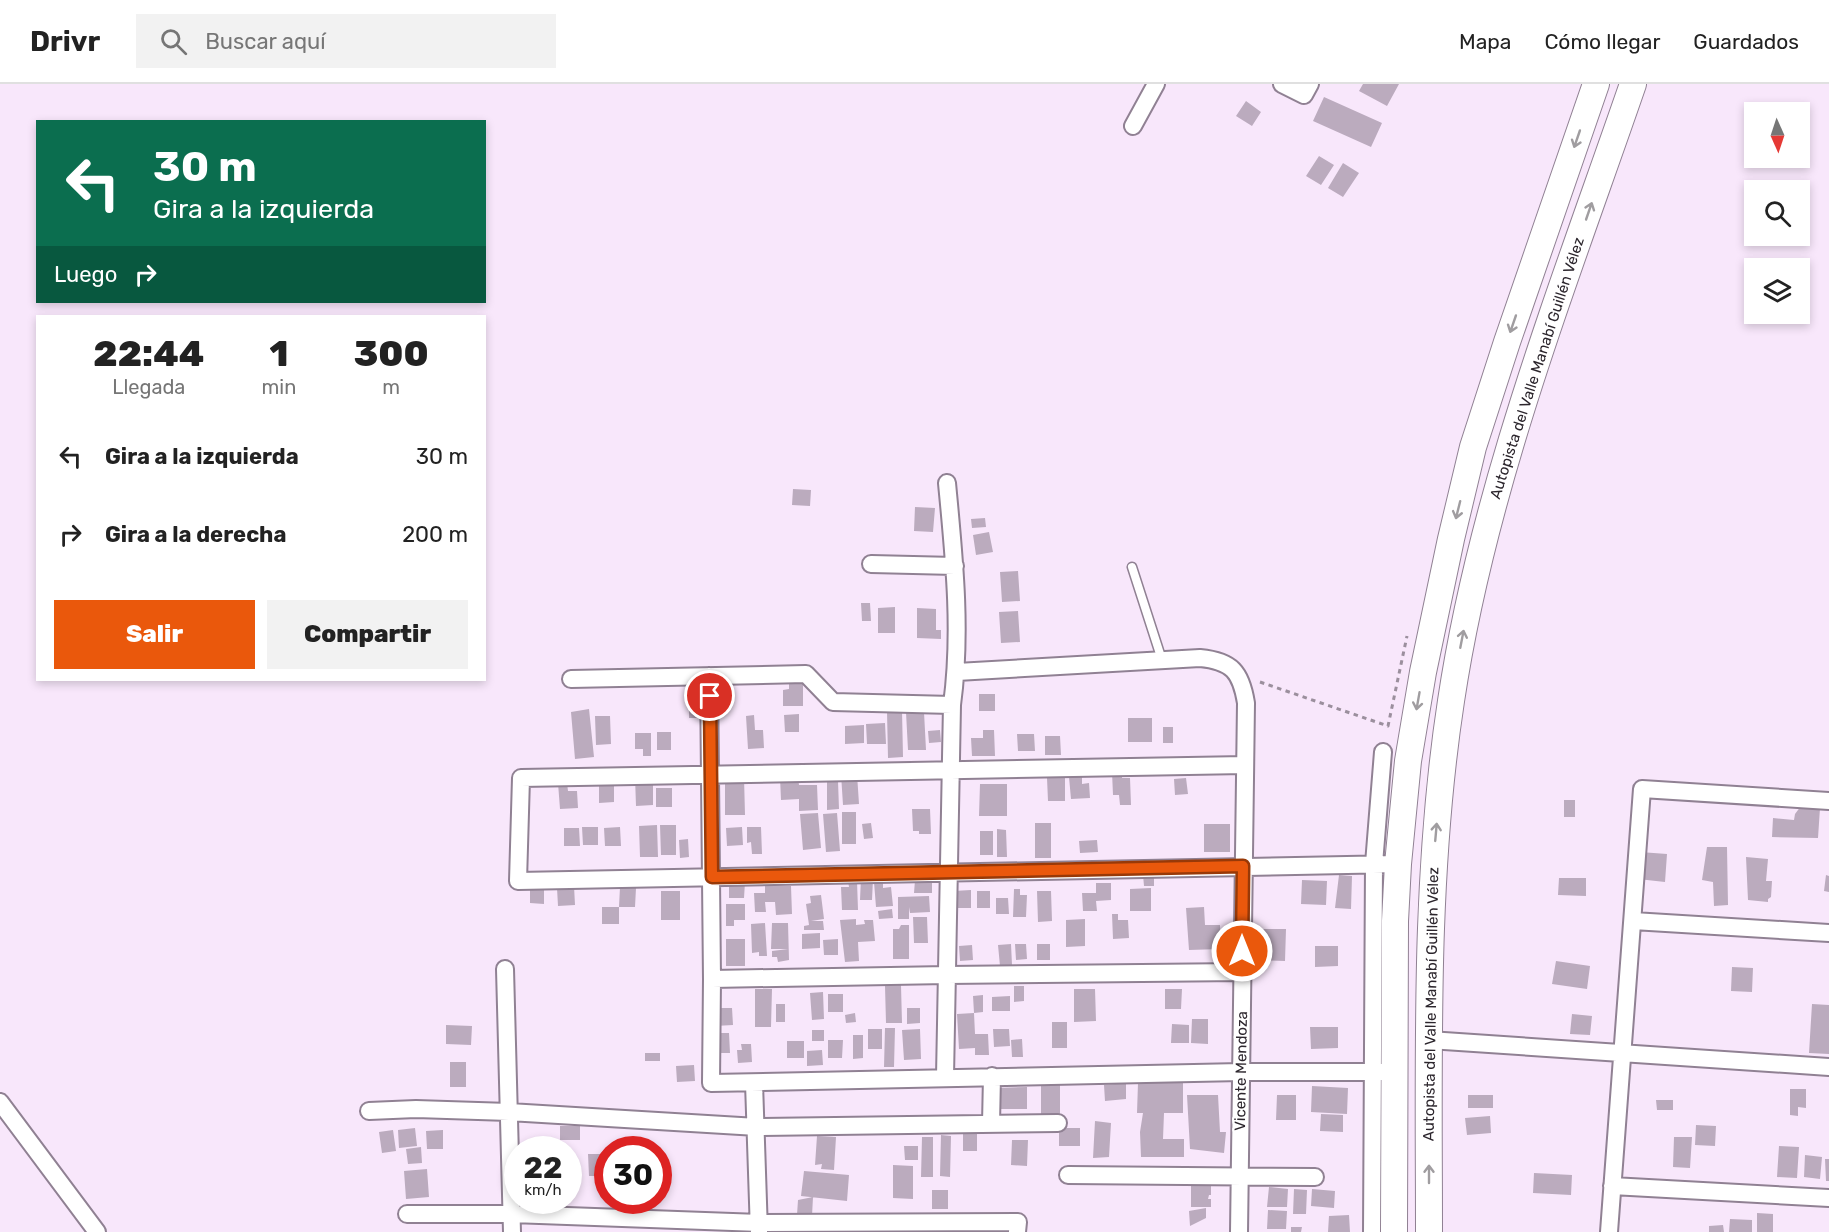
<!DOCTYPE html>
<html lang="es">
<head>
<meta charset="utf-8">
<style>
	body { margin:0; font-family:Rubik,sans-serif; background:#f2f2f2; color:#222; height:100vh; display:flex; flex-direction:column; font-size:22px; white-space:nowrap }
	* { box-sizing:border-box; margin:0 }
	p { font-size:20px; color:#767676 }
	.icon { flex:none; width:33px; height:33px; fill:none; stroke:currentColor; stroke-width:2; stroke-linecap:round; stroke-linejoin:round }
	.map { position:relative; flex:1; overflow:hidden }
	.drawer { position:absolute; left:36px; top:231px; width:450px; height:366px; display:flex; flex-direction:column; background:#fff; border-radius:0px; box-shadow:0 3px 9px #0003 }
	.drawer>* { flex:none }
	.hud { position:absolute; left:36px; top:36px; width:450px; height:183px; border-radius:0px; box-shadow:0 3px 9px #0003; background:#0b6e4f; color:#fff; overflow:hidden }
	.needle { width:39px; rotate:177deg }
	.controls { position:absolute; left:1744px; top:18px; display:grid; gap:12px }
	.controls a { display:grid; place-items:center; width:66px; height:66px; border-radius:0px; background:#fff; box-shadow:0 3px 9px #0003; font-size:30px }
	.speed { position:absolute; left:504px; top:1052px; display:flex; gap:12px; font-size:30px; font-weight:700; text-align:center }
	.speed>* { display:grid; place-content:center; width:78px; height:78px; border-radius:50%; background:#fff; box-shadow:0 3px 9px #0003; line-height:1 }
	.speed small { font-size:15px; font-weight:400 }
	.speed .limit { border:9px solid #d22; background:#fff; color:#111 }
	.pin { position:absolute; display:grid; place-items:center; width:51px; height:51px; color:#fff; margin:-26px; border:3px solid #fff; border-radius:50%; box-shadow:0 2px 6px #0007 }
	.me { position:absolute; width:66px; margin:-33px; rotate:0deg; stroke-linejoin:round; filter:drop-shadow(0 0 4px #0008) }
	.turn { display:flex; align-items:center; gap:21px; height:126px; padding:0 18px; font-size:27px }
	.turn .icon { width:78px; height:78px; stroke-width:2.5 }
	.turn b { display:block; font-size:42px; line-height:51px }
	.then { display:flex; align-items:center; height:57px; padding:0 18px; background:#0003; gap:12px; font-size:22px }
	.eta { display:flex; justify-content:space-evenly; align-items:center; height:102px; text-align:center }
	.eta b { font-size:36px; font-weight:800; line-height:42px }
	.cta { display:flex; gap:12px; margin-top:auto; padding:12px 18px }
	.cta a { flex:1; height:69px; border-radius:0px; background:#ea580c; color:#fff; font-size:24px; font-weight:800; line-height:69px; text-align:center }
	.cta a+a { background:#f2f2f2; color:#222 }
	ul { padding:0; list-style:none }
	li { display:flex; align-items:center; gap:18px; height:78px; padding:0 18px }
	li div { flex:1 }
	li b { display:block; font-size:22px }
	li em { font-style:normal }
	header { display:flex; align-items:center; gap:36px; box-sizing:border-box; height:84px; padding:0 30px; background:#fff; border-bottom:2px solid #e0e0e0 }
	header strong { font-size:28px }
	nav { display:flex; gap:33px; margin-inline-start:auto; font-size:21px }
	.search { width:420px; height:54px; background:#f2f2f2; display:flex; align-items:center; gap:15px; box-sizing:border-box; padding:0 21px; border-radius:0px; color:#767676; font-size:22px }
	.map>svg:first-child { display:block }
	.building { fill:#bbabbe }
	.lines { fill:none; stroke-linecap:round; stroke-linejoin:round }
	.service-casing { stroke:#908193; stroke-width:11 }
	.minor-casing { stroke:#908193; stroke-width:20 }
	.primary-casing { stroke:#908193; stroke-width:28 }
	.path { stroke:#9b8f9d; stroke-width:3; stroke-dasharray:4.5 4.5; stroke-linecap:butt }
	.service { stroke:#fff; stroke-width:8 }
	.minor { stroke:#fff; stroke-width:16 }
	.primary { stroke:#fff; stroke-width:26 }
	.oneway { stroke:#a09da0 }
	.route-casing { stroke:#983908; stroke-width:15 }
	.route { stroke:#ea580c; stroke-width:10 }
	.labels { text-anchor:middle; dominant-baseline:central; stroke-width:4.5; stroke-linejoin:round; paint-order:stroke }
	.street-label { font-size:15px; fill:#2c262d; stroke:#fff }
</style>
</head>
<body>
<header>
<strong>Drivr</strong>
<div class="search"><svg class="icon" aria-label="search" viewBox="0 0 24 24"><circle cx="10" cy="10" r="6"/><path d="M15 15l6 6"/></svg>Buscar aquí</div>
<nav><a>Mapa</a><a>Cómo llegar</a><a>Guardados</a></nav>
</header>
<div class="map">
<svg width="1829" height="1148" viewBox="0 0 1829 1148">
	<rect width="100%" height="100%" fill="#f8e7fb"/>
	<path class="building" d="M1363,0H1399L1387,22L1359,7Z
		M1324,13L1382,39L1371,63L1313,37Z
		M1246,17L1261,28L1252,42L1236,32Z
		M1319,72L1334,81L1321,101L1306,92Z
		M1343,79L1359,89L1343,113L1328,104Z
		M793,405L811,406L810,422L792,421Z
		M915,423L935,424L933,448L914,447Z
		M985,434L986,443L972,444L971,435Z
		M989,448L993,468L976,471L973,451Z
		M1018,487L1020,517L1002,518L1000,488Z
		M861,519H870L871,537H862Z
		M895,523V549H878V524Z
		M917,524L936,525V546H941V555L917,554Z
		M1018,527L1020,558L1001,559L999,528Z
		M803,598V622H783V606L789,605V599Z
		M979,610H995V627H979Z
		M689,613H702L703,634H689Z
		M589,625L594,673L575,675L571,628Z
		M902,626L903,673L888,674L887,627Z
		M906,628H924L926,666H908Z
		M799,630V648H785L784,631Z
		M754,631L755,646H763L764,664L748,665L746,632Z
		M595,632H610L611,660L596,661Z
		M1128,634H1152V658H1128Z
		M885,639L886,660H867L866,640Z
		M864,641V659L845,660V642Z
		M1163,643H1173V659H1163Z
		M940,646L941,658L929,659L928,647Z
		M983,646H994L995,672H972L971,654H983Z
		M657,648H671V666H657Z
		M635,649H651V672H643V665H635Z
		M1017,650H1034L1035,667H1018Z
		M1045,652H1060L1061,671H1045Z
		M1122,687V694H1130L1131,721H1120L1119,711H1113L1112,688Z
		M841,690H857L859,720L843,721Z
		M1082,692V700L1089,699L1090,714L1071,715L1069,693Z
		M635,693H653V721L636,722Z
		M725,693H744L745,731H725Z
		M780,693H798L799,701H817L818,726L799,727V715L781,716Z
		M1047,694H1065V717H1048Z
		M1186,694L1188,710L1175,711L1174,695Z
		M827,697H838L839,725L827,726Z
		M558,699H567L568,707H577L578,724L560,725Z
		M980,700H1007V732H979Z
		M614,701V718L599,719V702Z
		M656,704H672V723H656Z
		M1564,716H1575V733H1564Z
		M1801,722L1820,724L1818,754L1772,753L1773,734L1794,736L1795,730Z
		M912,725H930L931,750H919V747H913Z
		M842,728H856V760H842Z
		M818,729L821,764L803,766L800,730Z
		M837,729L840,767L826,768L823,730Z
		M871,739L873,754L864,755L862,740Z
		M1035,739H1051V774H1035Z
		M1204,740H1230V768H1204Z
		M657,741L658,773H640L639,742Z
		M660,741H676V771H661Z
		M582,743H598V761H583Z
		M620,743L621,762H605L604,744Z
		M742,743L743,761L727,762L726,744Z
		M747,743H761L762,770H752L751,758L747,759Z
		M564,744H579L580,762H564Z
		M997,745L1006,746L1007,773H997Z
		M980,747H993V771H980Z
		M688,755L689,773L680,774L679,756Z
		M1097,756L1098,768L1080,769L1079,757Z
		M1707,763H1727L1728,821L1714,822L1713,798L1702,796Z
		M1640,768L1667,770L1665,798L1638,795Z
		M1746,773L1768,775L1766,797H1772L1771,813L1768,815V818L1748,816Z
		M1143,791H1154V802H1144Z
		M1339,791L1352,792L1351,825L1335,824Z
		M1826,791L1829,792V808L1824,807Z
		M861,794L873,795L872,816H860Z
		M1559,794H1586V812L1558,811Z
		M774,795V802H791L792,830L776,831L775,818H765L766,828H755L754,809H765V797Z
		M915,796L932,797V809H914Z
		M1302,796L1327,797L1326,821L1301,820Z
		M848,797H857L858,826H842L841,803H849Z
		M729,798H745L744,814H729Z
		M874,798H883V804L891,803L893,822L876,823Z
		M1096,799H1111V816L1096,817L1097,827H1083L1082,809H1096Z
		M574,802L575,821L558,822L557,804Z
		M620,803L636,804L635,823H619Z
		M1151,804V827H1130V805Z
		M530,805L544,806V820L530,819Z
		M1014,805H1020V811H1027L1026,833H1013Z
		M971,806V824H955L954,807Z
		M661,807H680V836H661Z
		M977,807H990V824H977Z
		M1037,807H1051L1052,837L1038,838Z
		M821,811L824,835L811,837H823L824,846H804V842L809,841L806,820L811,819L810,812Z
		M929,812L930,828L910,829L909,823V835H898V813Z
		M996,814H1008L1009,830H996Z
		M726,820H745V836H734V842H726Z
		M602,823H619V840H602Z
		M1204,823L1205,841H1220L1221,865L1189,866L1186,824Z
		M892,825L893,834L879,835L878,827Z
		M1112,830H1118V836H1128L1129,854L1113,855Z
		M913,833H927L928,859H914Z
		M856,835V841L865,840L864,836H873L875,857L858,858L859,877L845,878L840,836Z
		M1085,835V862L1066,863V836Z
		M765,839L767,872H759V868L752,869L751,840Z
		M772,839H788L789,876L778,878L777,873H772V867L788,865H771Z
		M901,841H909V875H893V845H899Z
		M1258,845H1286L1285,877L1257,876Z
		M820,849V864L802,865V850Z
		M726,855H745V882H726Z
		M838,855V871H824L823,856Z
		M1011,860L1012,881L1000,882L998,861Z
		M1015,860H1026L1027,875L1016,876Z
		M1037,860H1050V876H1037Z
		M972,861L973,876L960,877L959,862Z
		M1315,862H1338V882L1315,883Z
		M1556,877L1590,882L1587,905L1552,900Z
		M1732,883L1753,884L1752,908L1731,907Z
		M901,901L902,939H886L885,902Z
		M1014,902H1024V917L1014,918Z
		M755,905H772L771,943H755Z
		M1074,905H1095L1096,937L1074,938Z
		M1165,905H1182L1181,925H1165Z
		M823,908L824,935L812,936L810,909Z
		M828,910H843V928H828Z
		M983,911V928L974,929L975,950H988L989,971H975V964L959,965L957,930L974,929L973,912Z
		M1010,912V927H992V913Z
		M776,920H785V938H776Z
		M1812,920L1829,921V970L1809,969Z
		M714,924H732L733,941L715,942Z
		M907,924H920V939L907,940Z
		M855,929L856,938L846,939L845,931Z
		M1572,930L1592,932L1590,951L1570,950Z
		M1192,935H1208V960L1191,959Z
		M1052,938H1067V964H1052Z
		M1172,940L1189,941V959H1171Z
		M446,941L472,942L471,961L446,960Z
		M1310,943H1338V964L1311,965Z
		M885,944H895L894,983H884Z
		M868,945H882V965H868Z
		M920,945L921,975L904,976L902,946Z
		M993,945H1009L1010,962L994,963Z
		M812,946H824V957H812Z
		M718,949H729L730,969H718Z
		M853,951H863V974L853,975Z
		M1022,955L1023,973H1012L1011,956Z
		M828,956H843L842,974H828Z
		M787,957H804V974H787Z
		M741,960H751L752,978L738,979L737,966H742Z
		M822,966L823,981L807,982V967Z
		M645,969H660V977H645Z
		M450,978H466V1003H450Z
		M694,981L695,997L677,998L676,982Z
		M1126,999V1015L1105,1017L1104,1001Z
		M1138,999H1183V1029H1164L1163,1055H1184V1073H1141L1140,1048L1143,1029H1137Z
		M1041,1001H1060V1031H1041Z
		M1312,1002L1348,1004L1347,1030L1311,1028Z
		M1027,1003V1025H995V1004Z
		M1790,1005H1806V1024L1798,1023V1032L1790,1031Z
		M1187,1011H1218L1220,1048H1226L1224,1069L1190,1065Z
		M1277,1011H1296V1036H1276Z
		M1468,1011H1493V1024H1468Z
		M1656,1016H1673V1026H1657Z
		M1321,1030L1343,1031V1048L1320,1047Z
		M1490,1032L1491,1049L1467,1051L1465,1034Z
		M1095,1037L1111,1039L1109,1073L1093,1074Z
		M1696,1041L1716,1042L1715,1062L1695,1061Z
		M560,1042H580V1056H560Z
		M415,1044L417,1062L399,1064L398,1046Z
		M1059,1044H1080V1062H1059Z
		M393,1046L396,1067L382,1069L379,1048Z
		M443,1046V1065H427L426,1047Z
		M963,1047H977V1067H963Z
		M941,1051L951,1052L950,1093L940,1092Z
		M817,1052L836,1053L834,1086L821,1085L822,1080L815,1081Z
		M922,1053H933V1093H921Z
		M1674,1053H1692L1690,1084L1673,1083Z
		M1012,1056H1028L1027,1082L1011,1081Z
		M904,1062H918V1076H905Z
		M1779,1062L1799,1063L1797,1094L1777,1093Z
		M421,1063L422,1079L408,1080L406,1065Z
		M588,1070H605V1092H589Z
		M1805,1071L1822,1073L1820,1095L1804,1093Z
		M1825,1075H1829V1097H1826Z
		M893,1081L913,1082V1115L893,1114Z
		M427,1085L429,1113L406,1115L404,1087Z
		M804,1087L849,1091L847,1117L801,1112Z
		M1534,1089L1572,1091L1571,1111L1533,1109Z
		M1191,1102H1211V1111H1209L1208,1115H1211V1123H1191Z
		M1269,1103L1288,1105L1287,1123H1267Z
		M1294,1105L1307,1106L1306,1130H1293Z
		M1312,1105L1335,1107L1334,1124L1311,1122Z
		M932,1106H948V1125H932Z
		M813,1113L812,1132L797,1131L798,1116Z
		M1206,1124V1134L1190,1142L1189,1127Z
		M1268,1126L1287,1127L1286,1145H1267Z
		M1757,1129L1773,1130V1148H1757Z
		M1349,1131L1350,1148H1328L1329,1132Z
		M1730,1135L1752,1136V1148H1729Z
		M1723,1141L1724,1148H1709V1142Z
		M1291,1143H1302L1301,1148H1291Z"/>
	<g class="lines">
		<defs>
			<path id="service" d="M1132,483L1162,576"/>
			<path id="minor" d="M1282,0L1304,11L1310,0
				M1133,42L1156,0
				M871,480L955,482
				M957,588L1200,574C1232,577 1241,588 1246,619L1239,1148
				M709,592L712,895L711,999L1241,988H1394
				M571,595L806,590L833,618L952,621
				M1245,681L521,694L518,797L1398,780
				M1633,837L1829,849
				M505,885L512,1148
				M712,895L947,891L1242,888
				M1429,956L1829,983
				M945,993L952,621C962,547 954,473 947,399
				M754,999L759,1148
				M0,1018L97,1148
				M369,1027L416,1025L509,1028L757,1043L1058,1039
				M991,1040L992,992
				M1068,1091L1315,1093
				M1612,1102L1829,1114
				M407,1130H512L760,1139L1018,1138L1017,1148
				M1372,1148L1374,780L1383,668
				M1609,1148L1642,705L1829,717"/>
			<path id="primary" d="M1394,1148L1395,837L1398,780L1408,677L1423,588L1451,455L1473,363L1507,258L1596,0
				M1429,1148C1429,971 1424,793 1451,617C1483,404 1563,203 1633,0"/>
		</defs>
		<use href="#service" class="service-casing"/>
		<use href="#minor" class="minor-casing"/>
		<use href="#primary" class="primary-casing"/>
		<path class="path" d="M1260,598L1388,642L1407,552"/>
		<use href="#service" class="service"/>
		<use href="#minor" class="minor"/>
		<use href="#primary" class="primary"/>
	</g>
	<defs><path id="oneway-shaft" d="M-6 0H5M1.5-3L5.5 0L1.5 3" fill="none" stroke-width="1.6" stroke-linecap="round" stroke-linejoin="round" transform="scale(1.5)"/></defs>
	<g class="oneway">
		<use href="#oneway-shaft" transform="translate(1577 55) rotate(109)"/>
		<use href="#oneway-shaft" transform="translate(1589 127) rotate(-71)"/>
		<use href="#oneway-shaft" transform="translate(1513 240) rotate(109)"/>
		<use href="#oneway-shaft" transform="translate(1458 426) rotate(104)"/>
		<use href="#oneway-shaft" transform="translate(1462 555) rotate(-79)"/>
		<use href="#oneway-shaft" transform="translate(1418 617) rotate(100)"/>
		<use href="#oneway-shaft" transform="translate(1436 748) rotate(-85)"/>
		<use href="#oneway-shaft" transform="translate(1429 1090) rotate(-90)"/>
	</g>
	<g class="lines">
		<defs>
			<path id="route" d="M710,612L712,793L1243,782L1242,867"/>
		</defs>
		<use href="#route" class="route-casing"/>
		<use href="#route" class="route"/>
	</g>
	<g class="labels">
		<g class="street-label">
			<text transform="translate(1537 284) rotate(-72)">Autopista del Valle Manabí Guillén Vélez</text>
			<text transform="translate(1431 920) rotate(-89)">Autopista del Valle Manabí Guillén Vélez</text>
			<text transform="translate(1241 987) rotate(-89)">Vicente Mendoza</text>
		</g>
	</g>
</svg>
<div class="controls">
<a><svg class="needle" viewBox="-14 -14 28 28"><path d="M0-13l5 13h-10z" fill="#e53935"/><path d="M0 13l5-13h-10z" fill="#767676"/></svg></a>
<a><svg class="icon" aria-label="search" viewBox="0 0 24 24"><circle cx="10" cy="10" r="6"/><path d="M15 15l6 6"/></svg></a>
<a><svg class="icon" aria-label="layers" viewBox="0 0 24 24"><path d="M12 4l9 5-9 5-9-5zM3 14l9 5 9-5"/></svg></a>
</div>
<div class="speed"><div>22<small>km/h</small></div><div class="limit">30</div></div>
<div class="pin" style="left:710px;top:612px;background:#d93025"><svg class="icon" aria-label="arrive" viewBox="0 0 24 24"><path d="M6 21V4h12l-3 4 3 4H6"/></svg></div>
<svg class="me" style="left:1242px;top:867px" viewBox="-20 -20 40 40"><circle r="17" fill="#ea580c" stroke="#fff" stroke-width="3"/><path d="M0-11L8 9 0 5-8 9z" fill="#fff"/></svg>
<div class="hud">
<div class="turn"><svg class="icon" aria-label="left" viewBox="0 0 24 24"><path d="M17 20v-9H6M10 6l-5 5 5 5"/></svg><div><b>30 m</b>Gira a la izquierda</div></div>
<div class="then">Luego<svg class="icon" aria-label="right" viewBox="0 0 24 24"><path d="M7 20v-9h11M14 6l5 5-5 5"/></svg></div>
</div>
<section class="drawer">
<div class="eta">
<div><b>22:44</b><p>Llegada</p></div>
<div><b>1</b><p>min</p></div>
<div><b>300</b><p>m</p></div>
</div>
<ul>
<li><svg class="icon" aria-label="left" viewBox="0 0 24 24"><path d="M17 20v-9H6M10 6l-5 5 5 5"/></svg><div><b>Gira a la izquierda</b></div><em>30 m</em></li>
<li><svg class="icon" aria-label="right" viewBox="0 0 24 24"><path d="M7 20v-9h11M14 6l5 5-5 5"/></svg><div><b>Gira a la derecha</b></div><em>200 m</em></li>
</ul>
<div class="cta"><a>Salir</a><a>Compartir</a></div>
</section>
</div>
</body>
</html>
